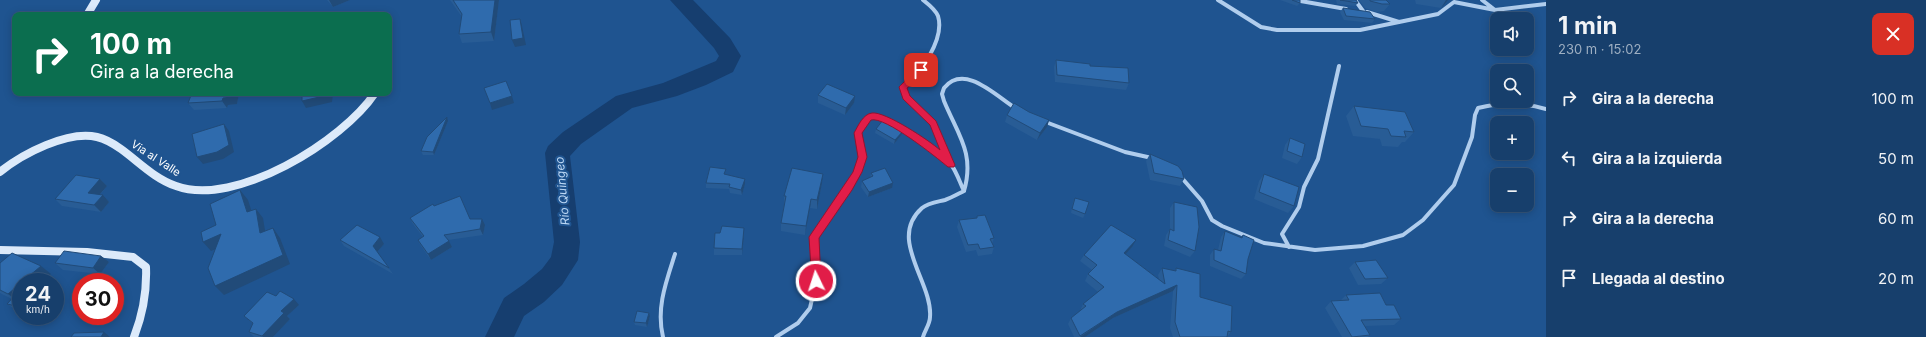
<!DOCTYPE html>
<html lang="es">
<head>
<meta charset="utf-8">
<style>
	body { margin:0; font-family:Inter,sans-serif; background:#244a74; color:#f1f3f6; height:100vh; display:flex; flex-direction:column; font-size:15px; white-space:nowrap }
	* { box-sizing:border-box; margin:0 }
	p { font-size:13px; color:#9eafc2 }
	.icon { flex:none; width:22px; height:22px; fill:none; stroke:currentColor; stroke-width:2; stroke-linecap:round; stroke-linejoin:round }
	.map { position:relative; flex:1; overflow:hidden }
	.details { display:flex; flex-direction:column; background:#173f6c; width:380px }
	.details>* { flex:none }
	.guide { position:absolute; left:12px; top:12px; width:380px; height:84px; border-radius:8px; box-shadow:0 2px 10px #0003,0 0 0 1px #36587f; background:#0b6e4f; color:#fff; overflow:hidden }
	.tools { position:absolute; left:1490px; top:12px; display:grid; gap:8px }
	.tools a { display:grid; place-items:center; width:44px; height:44px; border-radius:8px; background:#173f6c; box-shadow:0 2px 10px #0003,0 0 0 1px #36587f; font-size:20px }
	.speed { position:absolute; left:12px; top:273px; display:flex; gap:8px; font-size:20px; font-weight:700; text-align:center }
	.speed>* { display:grid; place-content:center; width:52px; height:52px; border-radius:50%; background:#173f6c; box-shadow:0 2px 10px #0003,0 0 0 1px #36587f; line-height:1 }
	.speed small { font-size:10px; font-weight:400 }
	.speed .limit { border:6px solid #d22; background:#fff; color:#111 }
	.pin { position:absolute; display:grid; place-items:center; width:34px; height:34px; color:#fff; margin:-17px; border-radius:8px; box-shadow:0 2px 6px #0006 }
	.me { position:absolute; width:44px; margin:-22px; rotate:356deg; stroke-linejoin:round; filter:drop-shadow(0 0 3px #0008) }
	.turn { display:flex; align-items:center; gap:14px; height:84px; padding:0 12px; font-size:18px }
	.turn .icon { width:52px; height:52px; stroke-width:2.5 }
	.turn b { display:block; font-size:28px; line-height:34px }
	.round { display:grid; place-items:center; flex:none; width:42px; height:42px; border-radius:8px; background:#244a74 }
	.headline { display:flex; align-items:center; justify-content:space-between; height:68px; padding:0 12px }
	h1 { font-size:24px; font-weight:700; line-height:30px }
	ul { padding:0; list-style:none }
	li { display:flex; align-items:center; gap:12px; height:60px; padding:0 12px }
	li div { flex:1 }
	li b { display:block; font-size:15px }
	li em { font-style:normal }
	main { display:flex; flex:1; min-height:0 }
	.map>svg:first-child { display:block }
	.lines { fill:none; stroke-linecap:round; stroke-linejoin:round }
	.river { fill:#163e6f; fill-rule:evenodd }
	.street { stroke:#b0cded; stroke-width:4 }
	.secondary { stroke:#dceafa; stroke-width:8 }
	.wall { fill:#285c95 }
	.shaded-wall { fill:#214b79 }
	.building { fill:#2f6bad; stroke:#214b79 }
	.route { fill:#e11d48; stroke:#92132f }
	.labels { text-anchor:middle; dominant-baseline:central; stroke-width:4; stroke-linejoin:round; paint-order:stroke }
	.street-label { font-size:11px; fill:#fff; stroke:#1f5490 }
	.water-label { font-size:12px; font-style:italic; fill:#bcd7f4; stroke:#1f5490 }
</style>
</head>
<body>
<main>
<div class="map">
<svg width="1546" height="337" viewBox="0 0 1546 337">
	<rect width="100%" height="100%" fill="#1f5490"/>
	<g class="lines">
		<path class="river" d="M670,0H693L730,38L741,56L733,72L706,85L677,96L632,108L581,144L570,156L580,242L578,260L562,285L544,302L524,316L514,337H485L504,298L524,284L542,269L551,257L554,242L545,153L548,146L563,132L616,96L663,83L716,61L719,56L714,48Z"/>
		<path class="street" d="M923,0C928,4 935,9 938,16C945,39 920,75 903,87L906,97L933,124L951,165
			M1218,0L1261,27L1277,30H1360L1438,14L1454,2L1495,10L1546,4
			M1295,0L1346,9
			M1355,0L1363,11
			M1482,0L1495,10
			M1367,12L1399,22
			M1043,121L1125,152L1152,158
			M1181,177L1202,201L1212,220L1222,226L1264,243L1315,250L1363,246L1403,235L1423,220L1454,185L1472,137L1475,115L1478,108C1501,102 1523,102 1546,109
			M1289,247L1282,234L1299,207L1304,187L1318,159L1339,66
			M663,337C656,308 666,282 675,254
			M776,337L798,323L810,308L816,281L814,237L858,173L862,157L858,133C861,128 863,121 869,118C882,110 943,154 952,166C957,173 960,183 964,191
			M923,337C925,330 930,324 930,317C933,282 887,239 922,208C928,203 937,202 945,200C951,198 958,194 964,191C975,153 958,135 944,101L942,94L944,88C965,62 998,98 1017,109"/>
		<path class="secondary" d="M87,15L96,0
			M0,172C22,154 68,130 97,137C106,139 114,144 121,149C139,162 155,179 176,186C235,208 343,141 375,93
			M0,250L87,252L133,257L146,267C147,292 143,314 134,337"/>
	</g>
	<path class="wall" d="M327,0H350L333,7Z
		M450,0H499L494,41L462,43L459,34L462,17Z
		M1280,0H1298L1300,3L1297,6Z
		M1336,0H1356L1358,3L1355,6L1337,4Z
		M1359,0H1386L1390,4L1384,11L1377,12L1365,8Z
		M1415,0H1448L1443,6L1441,8L1416,4Z
		M1343,8L1375,19L1372,23L1344,20L1340,12Z
		M1056,60L1090,66L1129,83L1126,90L1055,82L1054,67Z
		M192,93H239L237,104L228,105L227,108L194,110L188,103Z
		M818,95L854,103L845,115L818,103Z
		M1354,106L1414,132L1405,142H1402L1398,147L1382,146L1380,139L1353,136L1346,116Z
		M1029,112L1049,120L1047,127L1037,140L1005,122L1007,115Z
		M448,121L434,155H423L421,151Z
		M876,129L902,134L894,144L875,133Z
		M1290,138L1302,157L1297,164L1282,158L1285,145Z
		M1150,154L1184,179L1180,186L1150,180L1146,161Z
		M871,173L892,188L868,197L861,187L862,181L870,178Z
		M726,174L745,184L742,195L730,193L729,189L706,188V183Z
		M1264,174L1294,206L1288,213L1254,199L1259,181Z
		M100,179L107,186L100,195H103L109,202L101,212L62,206L55,199Z
		M822,183L817,209L810,208L805,235L781,231V223L784,204V196Z
		M1075,198L1085,214L1083,218L1071,213L1073,202Z
		M1174,202L1195,251L1190,257L1164,246L1166,235L1170,229V208Z
		M434,206L485,225L483,235L448,240L452,247L431,260L421,246L418,240L423,237L413,224L410,218Z
		M977,216L994,238L992,244L994,247L992,254L978,256L976,250L966,252L957,227L959,220L976,218Z
		M1225,231L1241,238L1243,235L1248,259L1246,274L1241,279L1210,266V255L1214,249L1218,250L1221,237Z
		M744,234L742,255H714V248Z
		M340,240L384,244L377,252L393,274L344,246Z
		M1132,247L1125,254L1159,279L1158,275L1162,268L1174,271L1176,268L1231,332L1227,337H1173L1170,328L1173,291L1113,318L1085,337H1074L1068,324L1071,318L1080,311L1083,304L1098,292L1085,281L1088,274L1092,270L1080,261L1084,255Z
		M101,256L109,262L100,274L63,270L55,263Z
		M1355,262L1388,278L1381,284L1358,285L1349,268Z
		M0,263L51,274L42,282H21V311L16,310L7,304L12,299L0,293Z
		M1346,295L1386,305L1401,319L1394,325L1365,326L1370,335L1368,337H1342L1325,308L1331,301L1341,300Z
		M299,305L287,316L290,319L273,337H254L249,332L253,324L244,316Z
		M649,313L650,316L647,327L635,325L634,322Z
		M39,316H48L46,318Z"/>
	<path class="shaded-wall" d="M329,0H350L333,7Z
		M495,0H499L494,41L491,32Z
		M1446,0H1448L1443,6L1441,8Z
		M520,19L522,26L526,45L515,47L512,40Z
		M233,93H239L237,104L228,105L227,108L222,101L223,98Z
		M328,93H333L332,102L306,108L302,101Z
		M512,96L514,103L492,110L490,103Z
		M855,96L854,103L845,115L846,108Z
		M447,117L448,121L434,155L433,152Z
		M1049,120L1047,127L1037,140L1040,133Z
		M224,124L229,131L234,152L223,159L203,164L197,157Z
		M903,131L902,134L894,144L895,140Z
		M823,174L822,183L817,209V200Z
		M100,179L107,186L95,200L88,193Z
		M745,179V184L742,195L741,190Z
		M893,183L892,188L868,197L869,192Z
		M240,190L248,200L255,222L247,212Z
		M103,195L109,202L101,212L94,205Z
		M811,199L810,208L805,235L806,226Z
		M256,209L263,218L267,243L260,233Z
		M482,219L485,225L483,235L480,229Z
		M273,228L280,238L290,264L224,295L215,286Z
		M744,228V234L742,255V249Z
		M221,234L229,244L211,251L203,242Z
		M380,237L384,244L377,252L373,246Z
		M1136,240L1132,247L1120,260L1124,253Z
		M449,241L452,247L431,260L428,254Z
		M101,256L109,262L100,274L93,268Z
		M41,266L51,274L42,282H22Z
		M21,283V301L19,302L8,294Z
		M1177,285L1173,291L1113,318L1085,337H1080L1117,312Z
		M294,299L299,305L287,316L290,319L273,337H263L262,336L281,311Z
		M649,313L650,316L647,327L646,323Z
		M104,332L110,337H101Z"/>
	<path class="building" d="M453,0H495L491,32L459,34L462,14Z
		M1292,0H1300V3Z
		M1340,0H1356L1358,3Z
		M1370,0H1386L1390,4H1382L1370,1Z
		M1343,8L1370,12L1375,19L1346,16Z
		M520,19L523,38L512,40L510,20Z
		M1056,60L1090,64V66L1128,68L1129,83L1057,75Z
		M506,81L512,96L490,103L484,88Z
		M827,84L855,96L846,108L818,95Z
		M192,93H233L232,97L223,98L222,101L188,103Z
		M302,93H328V95L302,101Z
		M1014,103L1029,112L1049,120L1040,133L1007,115Z
		M1354,106L1405,112L1414,132L1404,131L1406,137L1391,136L1388,129L1361,126Z
		M447,117L433,152L421,151L427,137Z
		M883,120L903,131L895,140L876,129Z
		M224,124L229,145L217,152L197,157L192,134Z
		M1290,138L1305,144L1302,157L1287,151Z
		M1150,154L1178,166L1182,171L1184,179L1154,173Z
		M710,167L726,169L724,174L745,179L741,190L729,187L730,184L706,183Z
		M792,168L823,174L817,200L811,199L806,226L781,223L786,196H784Z
		M885,168L893,183L869,192L862,181L873,176L871,173Z
		M1264,174L1299,187L1294,206L1259,192Z
		M76,175L100,179L88,193L103,195L94,205L55,199Z
		M240,190L247,212L256,209L260,233L273,228L283,255L215,286L208,268L221,234L203,242L201,232L216,225L210,204Z
		M460,196L470,219H482L480,229L444,235L449,241L428,254L418,240L424,236L410,218L433,204L434,206Z
		M1075,198L1089,202L1085,214L1072,209Z
		M1174,202L1197,207L1199,227L1195,251L1168,240L1170,229L1174,231Z
		M985,215L994,238L990,239L994,247L980,249L978,244L968,245L959,220L977,218V216Z
		M357,225L380,237L373,246L389,268L340,240Z
		M1111,225L1136,240L1124,253L1165,284L1162,268L1176,271V268L1200,274V297L1232,306L1231,332L1228,331L1227,337H1180L1175,322L1177,285L1117,312L1080,336L1071,318L1086,306L1083,304L1104,287L1088,274L1097,265L1084,255Z
		M722,226L744,228L742,249L714,248L715,233H720Z
		M1225,231L1242,238L1243,235L1254,240L1248,259L1246,274L1214,260V249L1221,251Z
		M64,251L101,256L93,268L55,263Z
		M12,253L41,266L22,282H21V283L8,294L0,290V263Z
		M1376,260L1388,278L1365,279L1355,262Z
		M280,291L294,299L281,311L284,313L262,336L249,332L253,323L244,316L267,292L276,296Z
		M18,292L21,293V307L7,304Z
		M1380,293L1386,305H1394L1401,319L1361,320L1370,335L1352,337L1331,301L1349,300L1346,295Z
		M637,311L649,313L646,323L634,322Z
		M104,332L101,337H71L74,333Z"/>
	<path class="route" d="M921,67L925,70C920,78 915,83 907,88L910,96L936,121L955,165L954,167H948C936,157 885,116 871,120L862,133L867,157L862,172L852,190L819,238L821,281L819,284H812L809,237L853,172L858,157L854,133C858,126 863,114 872,113C885,111 930,141 940,150L930,125L903,99L899,87C901,85 919,67 921,67Z"/>
	<g class="labels">
		<g class="street-label">
			<text transform="translate(156 158) rotate(33)">Via al Valle</text>
		</g>
		<g class="water-label">
			<text transform="translate(562 191) rotate(-95)">Río Quingeo</text>
		</g>
	</g>
</svg>
<div class="tools">
<a><svg class="icon" aria-label="sound" viewBox="0 0 24 24"><path d="M4 9h4l5-4v14l-5-4H4zM17 9q2 3 0 6"/></svg></a>
<a><svg class="icon" aria-label="search" viewBox="0 0 24 24"><circle cx="10" cy="10" r="6"/><path d="M15 15l6 6"/></svg></a>
<a>+</a>
<a>−</a>
</div>
<div class="speed"><div>24<small>km/h</small></div><div class="limit">30</div></div>
<div class="pin" style="left:921px;top:70px;background:#d93025"><svg class="icon" aria-label="arrive" viewBox="0 0 24 24"><path d="M6 21V4h12l-3 4 3 4H6"/></svg></div>
<svg class="me" style="left:816px;top:281px" viewBox="-20 -20 40 40"><circle r="17" fill="#e11d48" stroke="#fff" stroke-width="3"/><path d="M0-11L8 9 0 5-8 9z" fill="#fff"/></svg>
<div class="guide">
<div class="turn"><svg class="icon" aria-label="right" viewBox="0 0 24 24"><path d="M7 20v-9h11M14 6l5 5-5 5"/></svg><div><b>100 m</b>Gira a la derecha</div></div>
</div>
</div>
<section class="details">
<div class="headline"><div><h1>1 min</h1><p>230 m · 15:02</p></div><a class="round" style="background:#d93025;color:#fff"><svg class="icon" aria-label="close" viewBox="0 0 24 24"><path d="M6 6l12 12M18 6L6 18"/></svg></a></div>
<ul>
<li><svg class="icon" aria-label="right" viewBox="0 0 24 24"><path d="M7 20v-9h11M14 6l5 5-5 5"/></svg><div><b>Gira a la derecha</b></div><em>100 m</em></li>
<li><svg class="icon" aria-label="left" viewBox="0 0 24 24"><path d="M17 20v-9H6M10 6l-5 5 5 5"/></svg><div><b>Gira a la izquierda</b></div><em>50 m</em></li>
<li><svg class="icon" aria-label="right" viewBox="0 0 24 24"><path d="M7 20v-9h11M14 6l5 5-5 5"/></svg><div><b>Gira a la derecha</b></div><em>60 m</em></li>
<li><svg class="icon" aria-label="arrive" viewBox="0 0 24 24"><path d="M6 21V4h12l-3 4 3 4H6"/></svg><div><b>Llegada al destino</b></div><em>20 m</em></li>
</ul>
</section>
</main>
</body>
</html>
